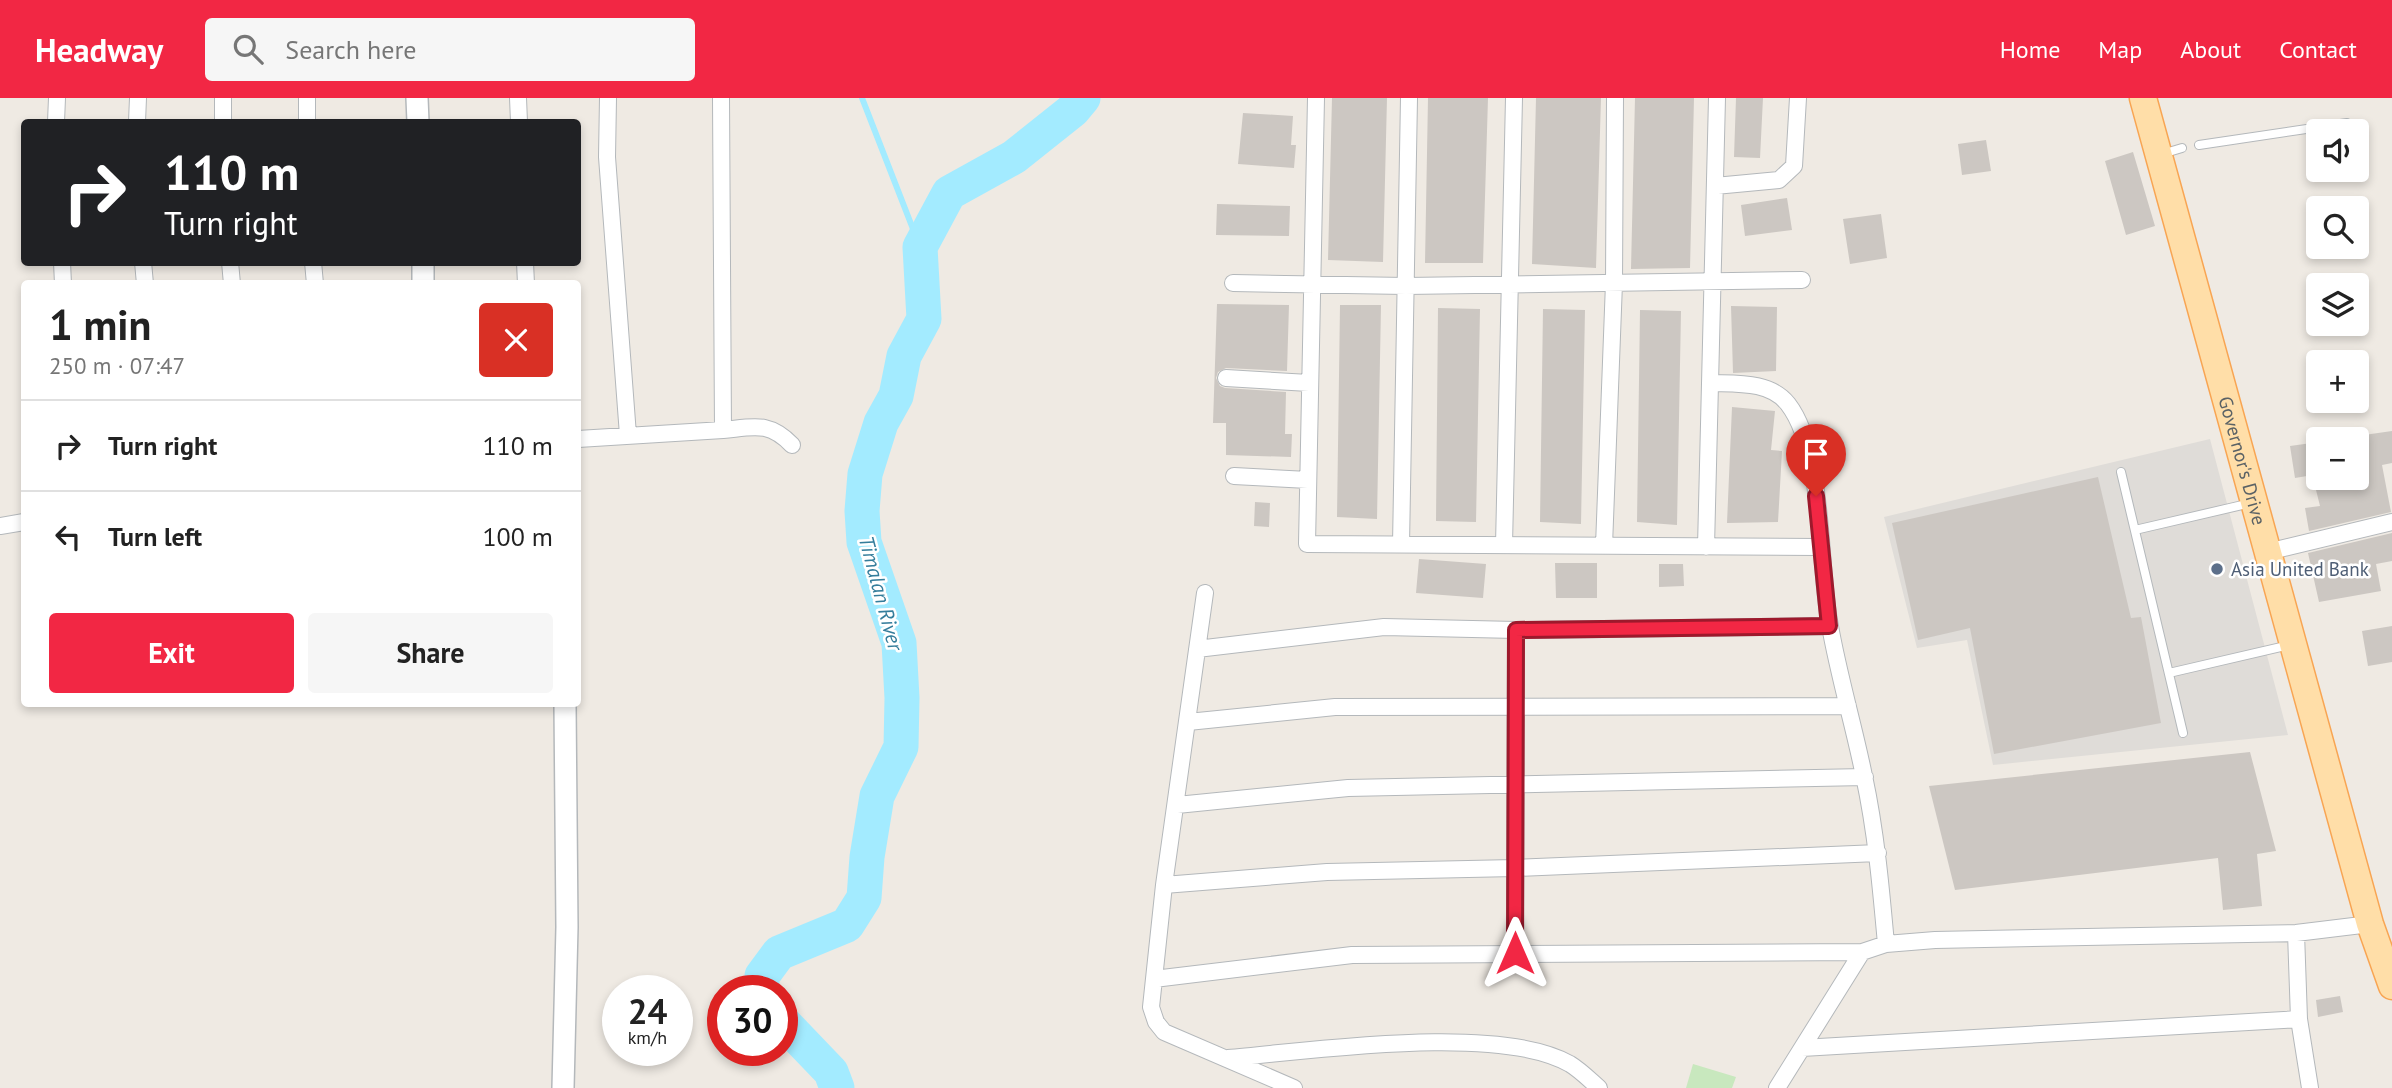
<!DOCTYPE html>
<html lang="en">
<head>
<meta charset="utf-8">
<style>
	body { margin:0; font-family:"PT Sans",sans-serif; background:#f6f6f6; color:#222; height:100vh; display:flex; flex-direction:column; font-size:26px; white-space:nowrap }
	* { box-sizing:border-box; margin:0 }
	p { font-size:23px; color:#767676 }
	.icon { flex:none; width:38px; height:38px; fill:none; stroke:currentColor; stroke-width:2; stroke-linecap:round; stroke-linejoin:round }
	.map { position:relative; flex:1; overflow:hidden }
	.panel { position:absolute; left:21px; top:182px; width:560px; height:427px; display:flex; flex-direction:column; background:#fff; border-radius:7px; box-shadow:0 4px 10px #0003 }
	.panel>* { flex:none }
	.hud { position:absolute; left:21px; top:21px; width:560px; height:147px; border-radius:7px; box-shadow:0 4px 10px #0003; background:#202124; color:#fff; overflow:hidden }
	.controls { position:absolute; left:2306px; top:21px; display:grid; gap:14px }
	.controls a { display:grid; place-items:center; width:63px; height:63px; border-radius:7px; background:#fff; box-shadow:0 4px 10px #0003; font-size:35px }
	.speed { position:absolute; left:602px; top:877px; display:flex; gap:14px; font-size:35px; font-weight:700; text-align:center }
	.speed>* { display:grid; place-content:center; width:91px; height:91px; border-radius:50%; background:#fff; box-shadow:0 4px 10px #0003; line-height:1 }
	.speed small { font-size:18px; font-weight:400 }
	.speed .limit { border:10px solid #d22; background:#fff; color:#111 }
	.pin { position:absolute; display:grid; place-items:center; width:60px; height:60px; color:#fff; margin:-72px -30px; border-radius:50% 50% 50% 0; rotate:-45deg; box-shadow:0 0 7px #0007 }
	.pin .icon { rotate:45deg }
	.me { position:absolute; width:77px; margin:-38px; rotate:0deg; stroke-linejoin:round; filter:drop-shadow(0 0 5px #0008) }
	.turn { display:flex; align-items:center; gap:24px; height:147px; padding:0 28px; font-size:32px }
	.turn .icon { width:91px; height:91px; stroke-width:2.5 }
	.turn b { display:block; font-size:49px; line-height:60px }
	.round { display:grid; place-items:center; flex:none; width:74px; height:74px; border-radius:7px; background:#f6f6f6 }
	.summary { display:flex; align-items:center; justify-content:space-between; height:119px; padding:0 28px }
	h1 { font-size:42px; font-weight:800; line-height:52px }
	.action { display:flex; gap:14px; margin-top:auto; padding:14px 28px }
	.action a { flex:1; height:80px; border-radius:7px; background:#f22744; color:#fff; font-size:28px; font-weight:800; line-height:80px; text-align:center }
	.action a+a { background:#f6f6f6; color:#222 }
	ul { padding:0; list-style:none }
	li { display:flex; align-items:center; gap:21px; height:91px; padding:0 28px; border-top:2px solid #e0e0e0 }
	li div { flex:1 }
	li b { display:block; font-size:26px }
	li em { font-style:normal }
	header { display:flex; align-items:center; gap:42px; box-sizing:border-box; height:98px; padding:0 35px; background:#f22744; color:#fff }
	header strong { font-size:33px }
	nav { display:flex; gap:38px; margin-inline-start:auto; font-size:24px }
	.search { width:490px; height:63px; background:#f6f6f6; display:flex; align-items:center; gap:18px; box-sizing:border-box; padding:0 24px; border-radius:7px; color:#767676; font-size:26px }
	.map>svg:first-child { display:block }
	.industrial { fill:#dfdcd8 }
	.green { fill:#c8e8be }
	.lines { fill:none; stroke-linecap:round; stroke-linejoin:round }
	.stream { stroke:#a3ebff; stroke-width:6 }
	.river { stroke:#a3ebff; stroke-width:35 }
	.building { fill:#ccc7c2 }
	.service-casing { stroke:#b4b8bb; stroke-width:10 }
	.minor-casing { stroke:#b4b8bb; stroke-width:18 }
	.tertiary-casing { stroke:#b4b8bb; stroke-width:24 }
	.primary-casing { stroke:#f8a553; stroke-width:29 }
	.service { stroke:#fff; stroke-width:8 }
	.minor { stroke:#fff; stroke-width:16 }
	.tertiary { stroke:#fff; stroke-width:21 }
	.primary { stroke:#ffdea8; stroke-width:26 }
	.route-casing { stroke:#9d192c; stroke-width:18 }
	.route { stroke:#f22744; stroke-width:12 }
	.service-dot { fill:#5c6f8a; stroke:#fff; stroke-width:2.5 }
	.labels { text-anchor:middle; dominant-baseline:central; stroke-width:5; stroke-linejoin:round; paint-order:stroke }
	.street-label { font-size:19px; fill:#5b6265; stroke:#fff }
	.service-label { font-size:19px; fill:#4e5e75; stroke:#fff; text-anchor:start }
	.water-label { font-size:21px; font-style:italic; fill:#347d9b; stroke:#fff }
</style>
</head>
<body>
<header>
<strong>Headway</strong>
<div class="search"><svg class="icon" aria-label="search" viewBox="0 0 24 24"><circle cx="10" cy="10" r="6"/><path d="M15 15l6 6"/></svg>Search here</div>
<nav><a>Home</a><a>Map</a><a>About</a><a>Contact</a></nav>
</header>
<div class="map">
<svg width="2392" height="990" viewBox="0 0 2392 990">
	<rect width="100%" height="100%" fill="#efeae3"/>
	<path class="industrial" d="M2210,341L2288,637L1993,667L1967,542L1917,550L1884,419Z"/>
	<path class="green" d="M1693,966L1736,979L1732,990H1686Z"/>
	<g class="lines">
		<path class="stream" d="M862,0L920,149"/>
		<path class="river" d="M762,892V878L779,855L847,827L864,800L867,759L877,698L901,649L902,600L899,545L864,444L862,413L865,376L881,325L896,298L904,258L924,221L920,149L949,95L1014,59L1073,12L1083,0
			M782,923L831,974L837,990"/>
	</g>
	<path class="building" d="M1332,0H1387L1383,164L1328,162Z
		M1428,0H1488L1483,165H1425Z
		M1536,0H1601L1596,170L1532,166Z
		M1635,0H1694L1690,170L1631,171Z
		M1736,0H1763L1760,60L1734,59Z
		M1243,15L1293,18L1291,47H1296L1294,70L1238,66Z
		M1986,42L1991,73L1962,77L1958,46Z
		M2133,54L2155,128L2126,137L2105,63Z
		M1787,100L1792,132L1745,138L1741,107Z
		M1217,106L1290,108L1289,138L1216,137Z
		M1881,116L1887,160L1850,166L1843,121Z
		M1217,206L1289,207L1287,273L1226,270L1218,274L1216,280L1220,288L1225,290L1286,294L1285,336H1292L1291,359L1226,357V325H1213Z
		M1340,207H1381L1377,421L1337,419Z
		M1731,208L1777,209L1776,273L1733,275Z
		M1438,210L1480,211L1476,424L1436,423Z
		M1543,211L1585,212L1581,426L1540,424Z
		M1640,212L1681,213L1677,427L1637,424Z
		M1732,309L1775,313L1771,352L1782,353L1778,424L1727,425Z
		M2392,333V365L2382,367L2391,414L2309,433L2305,410L2320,408L2313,380H2357V338Z
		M2319,344V376L2295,380L2290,348Z
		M2098,379L2131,520L2141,519L2161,625L1994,656L1970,530L1918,542L1892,425Z
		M1255,404L1270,405L1269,429L1254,428Z
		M2392,435V463L2376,466L2381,493L2319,504L2308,455Z
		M1419,461L1486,466L1483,500L1416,495Z
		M1555,465H1597V500H1556Z
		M1659,466H1683L1684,488L1659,489Z
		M2392,528V564L2368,568L2362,533Z
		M2250,654L2276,753L2257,756L2262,808L2223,812L2218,760L1955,792L1929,688Z
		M2340,898L2343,914L2318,919L2316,902Z"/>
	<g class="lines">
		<defs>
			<path id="service" d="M2199,47L2347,25
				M2162,56L2182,50
				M2121,374L2183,635
				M2135,432L2251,405
				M2169,575L2290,547"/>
			<path id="minor" d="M518,0L519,24
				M608,0L607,59L628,337
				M1316,0L1307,446L1819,449
				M56,24L57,0
				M137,24L138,0
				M223,24V0
				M307,24V0
				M1715,88L1779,82L1794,68L1798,0
				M62,164L63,186
				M143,164L145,186
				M230,164L232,186
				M313,164L315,186
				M525,164L526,186
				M1233,185L1406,188L1802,182
				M1226,280L1309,285
				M1710,285C1737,286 1770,283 1788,306C1825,354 1818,468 1830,528C1839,579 1854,628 1864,678C1876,734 1881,790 1886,846
				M723,332C754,329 769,323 792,347
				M578,341L723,332L721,0
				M1234,378L1308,382
				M0,428L24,424
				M1401,447L1409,0
				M1504,447L1514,0
				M1604,448L1614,185L1615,0
				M1706,449L1717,0
				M2267,454L2392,424
				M1205,495L1164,787L1151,909L1156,924L1164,934L1294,990
				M1197,551L1384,529L1516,532L1829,528
				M1188,624L1335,609L1848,608
				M1177,707L1348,690L1865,679
				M1164,787L1327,774L1515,770L1878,755
				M2296,835L2299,921L2310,990
				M1515,855L1516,532
				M1154,881L1352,857L1862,854L1886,846L1935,842L2296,835L2370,826
				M1802,950L2299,921
				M1228,960C1312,953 1498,925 1570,966C1580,972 1590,982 1599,990
				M1777,990L1862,854"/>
			<path id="tertiary" d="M417,0L418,24
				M423,164V186
				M563,990L567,829L565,606"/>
			<g id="primary">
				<path id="s1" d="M2143,0L2370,826L2392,888"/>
			</g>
		</defs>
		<use href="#service" class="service-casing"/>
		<use href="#minor" class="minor-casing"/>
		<use href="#tertiary" class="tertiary-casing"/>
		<use href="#primary" class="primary-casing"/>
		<use href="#service" class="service"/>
		<use href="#minor" class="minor"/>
		<use href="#tertiary" class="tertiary"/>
		<use href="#primary" class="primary"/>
	</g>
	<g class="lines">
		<defs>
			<path id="route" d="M1515,855L1516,532L1829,528L1816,398"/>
		</defs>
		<use href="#route" class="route-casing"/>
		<use href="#route" class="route"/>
	</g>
	<circle class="service-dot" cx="2217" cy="471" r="7"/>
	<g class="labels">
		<g class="street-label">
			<text stroke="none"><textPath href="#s1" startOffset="376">Governor's Drive</textPath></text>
		</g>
		<g class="service-label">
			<text x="2231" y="471">Asia United Bank</text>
		</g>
		<g class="water-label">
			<text transform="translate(881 495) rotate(75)">Timalan River</text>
		</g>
	</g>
</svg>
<div class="controls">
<a><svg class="icon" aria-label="sound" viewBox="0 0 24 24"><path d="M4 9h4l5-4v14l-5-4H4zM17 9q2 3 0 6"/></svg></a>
<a><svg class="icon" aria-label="search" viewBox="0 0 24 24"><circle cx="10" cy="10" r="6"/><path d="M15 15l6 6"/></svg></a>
<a><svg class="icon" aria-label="layers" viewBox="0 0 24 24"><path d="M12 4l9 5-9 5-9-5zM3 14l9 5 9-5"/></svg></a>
<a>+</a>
<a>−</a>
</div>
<div class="speed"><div>24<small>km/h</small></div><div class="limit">30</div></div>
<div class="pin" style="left:1816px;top:398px;background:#d93025"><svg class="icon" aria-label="arrive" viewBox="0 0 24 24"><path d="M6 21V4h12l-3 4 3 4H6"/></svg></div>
<svg class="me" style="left:1515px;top:855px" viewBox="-20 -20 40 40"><path d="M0-17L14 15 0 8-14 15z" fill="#f22744" stroke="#fff" stroke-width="4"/></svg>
<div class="hud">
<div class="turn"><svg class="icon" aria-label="right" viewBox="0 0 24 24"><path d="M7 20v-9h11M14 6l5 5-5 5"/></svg><div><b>110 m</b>Turn right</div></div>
</div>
<section class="panel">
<div class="summary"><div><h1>1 min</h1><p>250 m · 07:47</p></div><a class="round" style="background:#d93025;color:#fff"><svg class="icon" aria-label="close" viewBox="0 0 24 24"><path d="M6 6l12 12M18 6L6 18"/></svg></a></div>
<ul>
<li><svg class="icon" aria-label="right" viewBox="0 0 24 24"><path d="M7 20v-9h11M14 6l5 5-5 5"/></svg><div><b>Turn right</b></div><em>110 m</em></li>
<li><svg class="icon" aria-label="left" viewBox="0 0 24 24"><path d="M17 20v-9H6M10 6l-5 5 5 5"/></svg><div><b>Turn left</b></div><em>100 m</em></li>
</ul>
<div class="action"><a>Exit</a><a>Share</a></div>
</section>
</div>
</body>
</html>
